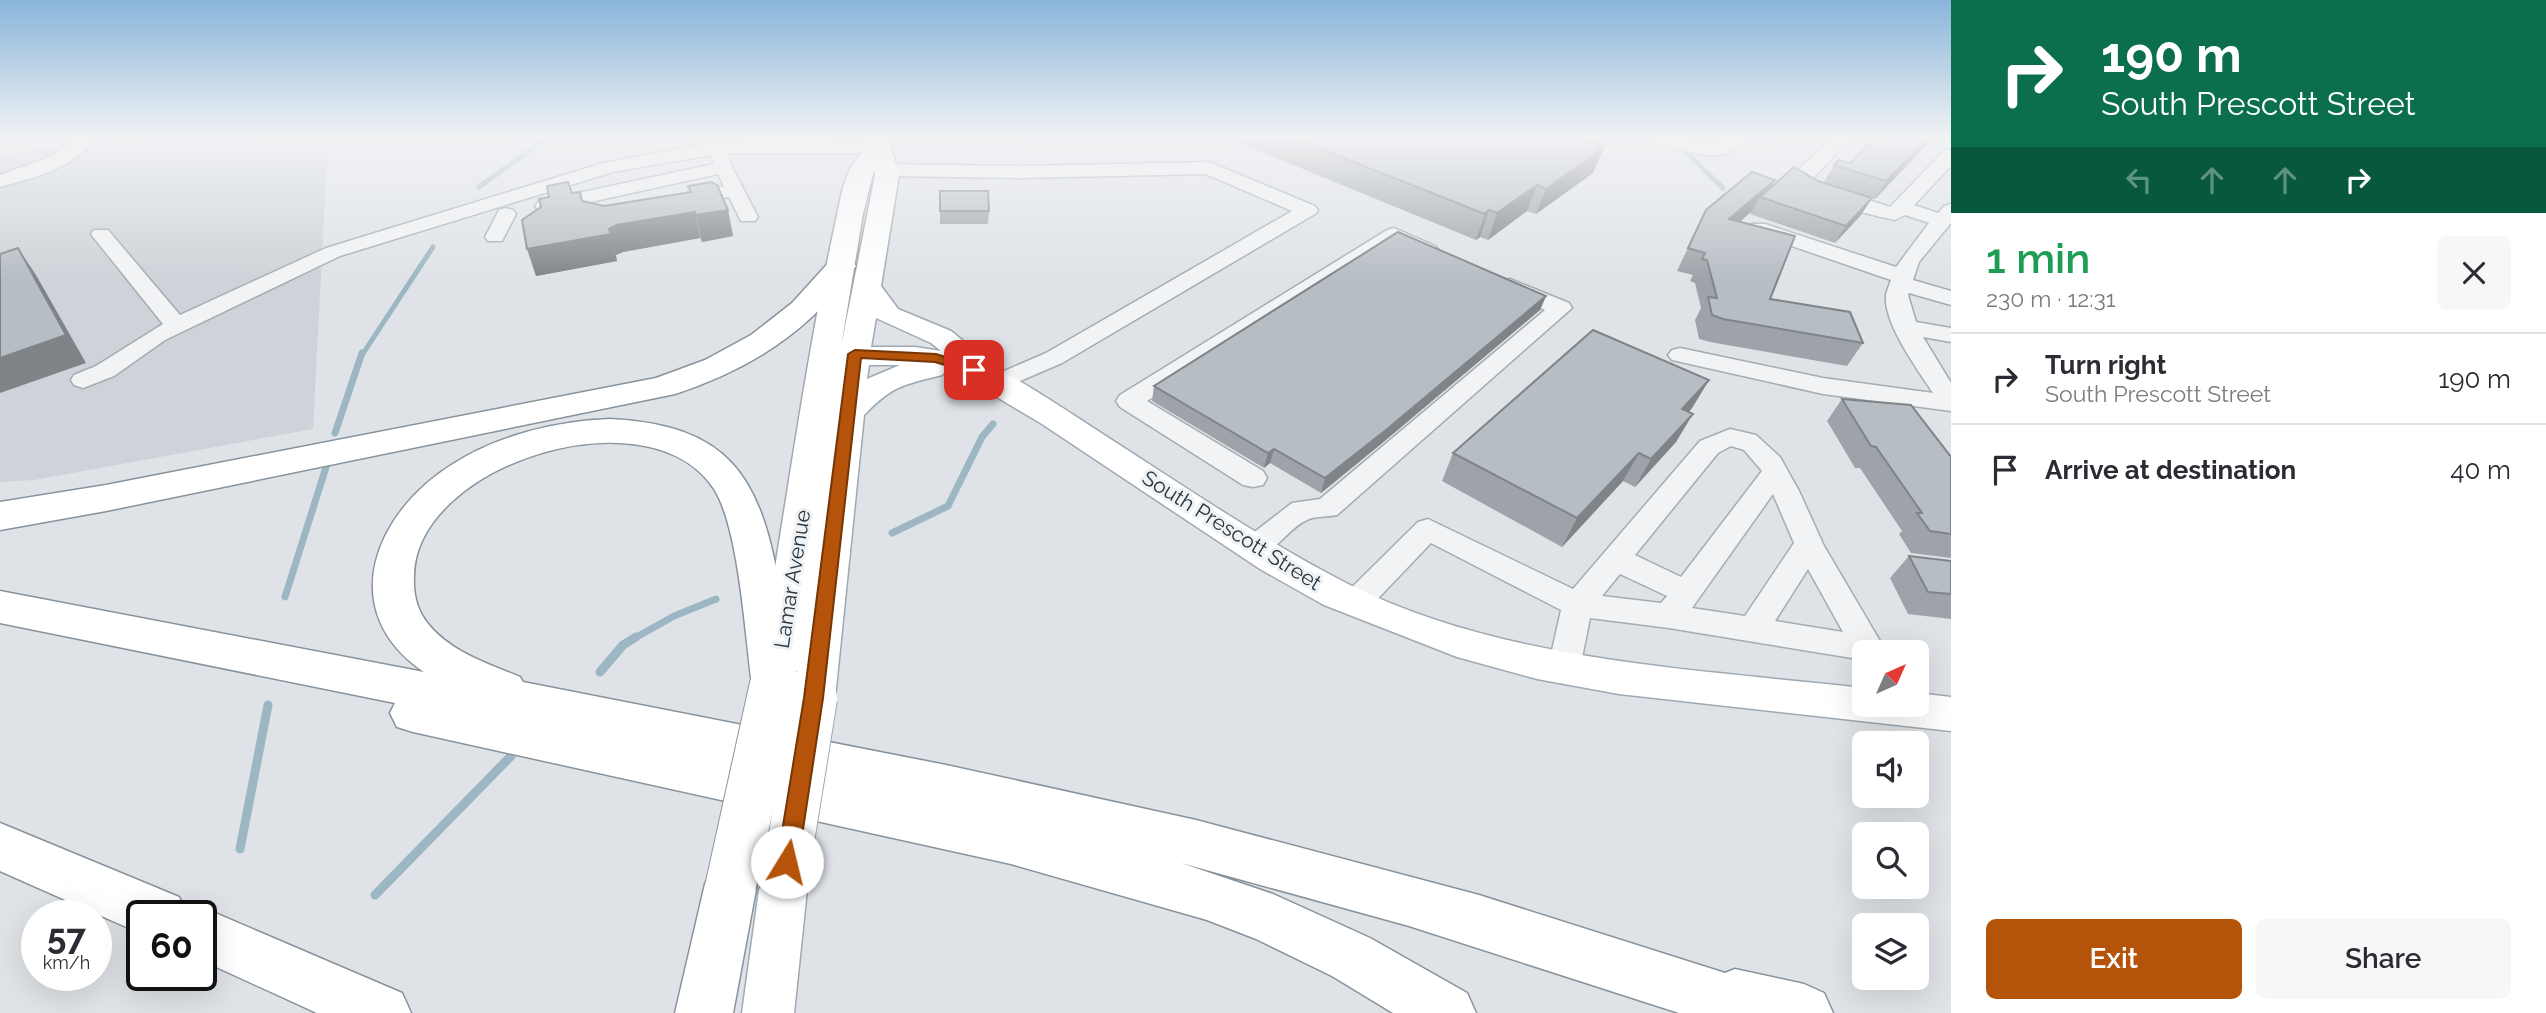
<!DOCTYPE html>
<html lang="en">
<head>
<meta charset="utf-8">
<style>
	body { margin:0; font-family:Raleway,sans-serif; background:#f7f7f7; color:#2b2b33; height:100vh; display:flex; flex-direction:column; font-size:26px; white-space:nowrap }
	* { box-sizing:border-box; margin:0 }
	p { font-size:23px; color:#7c7c81 }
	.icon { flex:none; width:38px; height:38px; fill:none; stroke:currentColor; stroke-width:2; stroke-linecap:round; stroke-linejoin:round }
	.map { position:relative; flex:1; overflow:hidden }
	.details { display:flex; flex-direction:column; background:#fff; width:595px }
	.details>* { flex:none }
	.hud { background:#0b6e4f; color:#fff; overflow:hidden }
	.needle { width:46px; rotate:45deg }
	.tools { position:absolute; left:1852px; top:640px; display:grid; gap:14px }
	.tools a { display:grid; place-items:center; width:77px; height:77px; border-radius:10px; background:#fff; box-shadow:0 7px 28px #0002; font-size:35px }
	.speed { position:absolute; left:21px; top:900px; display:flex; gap:14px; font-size:35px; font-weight:700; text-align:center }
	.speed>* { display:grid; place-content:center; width:91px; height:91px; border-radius:50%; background:#fff; box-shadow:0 7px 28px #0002; line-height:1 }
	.speed small { font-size:18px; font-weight:400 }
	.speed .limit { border:4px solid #111; border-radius:10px; background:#fff; color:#111 }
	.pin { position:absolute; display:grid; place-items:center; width:60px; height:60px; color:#fff; margin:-30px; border-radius:14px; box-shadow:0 4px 10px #0006 }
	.me { position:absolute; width:77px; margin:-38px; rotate:9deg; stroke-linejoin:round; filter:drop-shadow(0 0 5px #0008) }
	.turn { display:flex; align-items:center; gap:24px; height:147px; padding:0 35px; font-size:32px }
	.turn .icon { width:91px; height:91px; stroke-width:2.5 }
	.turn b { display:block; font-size:49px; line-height:60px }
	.lanes { display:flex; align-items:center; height:66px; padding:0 35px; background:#0003; justify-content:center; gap:35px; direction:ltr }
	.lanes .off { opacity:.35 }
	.round { display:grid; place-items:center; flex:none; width:74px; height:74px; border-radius:10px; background:#f7f7f7 }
	.overview { display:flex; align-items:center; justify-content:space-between; height:119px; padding:0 35px }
	h1 { font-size:42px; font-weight:600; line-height:52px; color:#1e9e55 }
	.button { display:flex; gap:14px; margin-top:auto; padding:14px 35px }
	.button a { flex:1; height:80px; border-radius:10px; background:#b45309; color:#fff; font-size:28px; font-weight:600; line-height:80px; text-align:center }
	.button a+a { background:#f7f7f7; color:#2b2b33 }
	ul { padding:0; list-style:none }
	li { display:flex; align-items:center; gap:21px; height:91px; padding:0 35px; border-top:2px solid #e1e1e2 }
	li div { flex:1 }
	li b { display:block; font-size:26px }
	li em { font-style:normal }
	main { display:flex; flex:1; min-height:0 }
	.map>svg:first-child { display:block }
	.built { fill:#cdd3d8 }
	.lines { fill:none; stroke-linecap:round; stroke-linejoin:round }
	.stream-far2 { stroke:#9cb6c4; stroke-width:5 }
	.stream-far1 { stroke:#9cb6c4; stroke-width:7 }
	.stream { stroke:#9cb6c4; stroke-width:9 }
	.minor-casing { stroke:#a5abb0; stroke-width:3 }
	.major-casing { stroke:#9fa9b1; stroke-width:3 }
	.highway-casing { stroke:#87939c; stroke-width:3 }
	.minor { fill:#f1f3f5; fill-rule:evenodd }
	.major { fill:#fff; fill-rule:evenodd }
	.highway { fill:#fff; fill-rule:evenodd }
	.major-bridge-casing { stroke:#9fa9b1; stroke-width:48; stroke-linecap:butt }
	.highway-bridge-casing { stroke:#87939c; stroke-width:52; stroke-linecap:butt }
	.major-bridge { stroke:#fff; stroke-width:46 }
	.highway-bridge { stroke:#fff; stroke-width:50 }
	.wall { fill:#9da3a8 }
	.shaded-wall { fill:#7f8488 }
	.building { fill:#b6bdc3; stroke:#7f8488; stroke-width:2 }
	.route { fill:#b45309; stroke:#753606; stroke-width:2 }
	.labels { text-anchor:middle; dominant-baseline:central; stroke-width:6; stroke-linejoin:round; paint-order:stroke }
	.street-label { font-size:21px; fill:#29333c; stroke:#eef2f5 }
</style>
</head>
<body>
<main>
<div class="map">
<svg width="1951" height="1013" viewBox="0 0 1951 1013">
	<rect width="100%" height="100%" fill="#dfe3e7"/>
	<path class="built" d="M231,138H328L313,429L34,480L0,482V156L31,149Z"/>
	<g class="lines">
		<path class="stream-far2" d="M1684,150L1723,188
			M479,187L547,138
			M362,355L433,247"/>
		<path class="stream-far1" d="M335,433L362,353
			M892,533L948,506L982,437L993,424
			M285,597L327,464
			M633,639L674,616L716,599"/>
		<path class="stream" d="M600,672L623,645L636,637
			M240,849L268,705
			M375,895L511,756"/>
		<defs>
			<path id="minor" d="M77,138H96C74,168 34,178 0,187V175L52,156Z
				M1652,138H1679L1710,145L1726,138H1747C1724,169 1684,151 1655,142Z
				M1831,138H1850L1811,181L1890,207L1944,151L1951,149V166L1914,205L1938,213L1944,206L1951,204V223L1919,262L1913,280L1951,291V305L1909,293L1908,295L1916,322L1951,328V342L1923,337L1951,383V411L1823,394L1672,360L1668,355L1672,350L1680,348L1823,378L1933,393C1918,370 1883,323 1886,295C1887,290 1890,283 1891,280L1751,232L1748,228L1751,224H1765L1896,267L1929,223L1905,215L1895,220C1872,215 1804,200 1791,183L1794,174Z
				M757,140L879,141L888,147L879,153H728L733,169L758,217L755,221H741L729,197L685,205L678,203L675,199L678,195L724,186L718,174L545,212L538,210L535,206L538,202L545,200L714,164L711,155L613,172L340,256L165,340L114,376L83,388L74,385L71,380L74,375L96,366L163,324L94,238L91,234L94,230H108L180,315L326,248L603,163L717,142Z
				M1209,162L1315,206L1318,210L1315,214L1062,363L997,391L988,388L985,383L988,378L1046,353L1292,211L1206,174L1022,178L886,176L876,170L886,164L1022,166Z
				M506,208L513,210L516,214L502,241H488L485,237L499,210Z
				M1394,228L1435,246L1439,250L1435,254H1421L1395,242L1147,401L1263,471L1267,478L1263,485L1253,487L1243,485L1120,407L1116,401L1120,395L1387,230Z
				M1510,279L1569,303L1572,308L1337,515C1328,517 1317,516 1309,519C1285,528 1273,563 1244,554L1239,547L1244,540L1292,503L1320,499L1545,310L1502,291L1499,286L1502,281Z
				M1730,429L1756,435L1780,457L1799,491L1824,546L1887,653H1864V663L1858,659L1669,628L1590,618L1580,668L1575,677L1564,681L1553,677L1548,668L1561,610L1431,543L1367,610L1356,614L1345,610L1341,602L1345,594L1418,522L1428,519L1573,589L1700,441ZM1731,446L1744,450L1762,471L1681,577L1635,555L1718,453ZM1773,494L1794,543L1745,616L1692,608ZM1808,569L1843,632L1775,621ZM1620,574L1667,596L1661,603L1602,596Z"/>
			<path id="major" d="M869,138H891V147L899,175L881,286L898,309L951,331L984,358L981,362C1021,379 1059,406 1095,429C1178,482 1260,539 1348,584C1504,662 1693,669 1864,688V705H1916V693L1951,697V731L1619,694L1537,679L1457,657L1324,605L1260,569L1042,424L963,377L946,370L942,375C903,385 893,385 864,415L835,698L829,710L814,715L799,710L793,698L797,670L792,679L778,684L764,679L758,668C785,517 804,365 837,215C840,201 843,182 850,169C856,157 867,151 869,138ZM874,170L875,175L841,347L863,214ZM876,318L931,343L941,351L915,347H871ZM869,365H900L867,379Z
				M783,867L800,874L807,890L794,1013H742L759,890L766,874Z"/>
			<path id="highway" d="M841,257L851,260L856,266C810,332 750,369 675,394L106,511L0,530V502L106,485L656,378L705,360L751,335L792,303L831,260Z
				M610,419C729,425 760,476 779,584C785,618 791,651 798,685L791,698L775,703L759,698L752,685C745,635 739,528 714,489C650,390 415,464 414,576C413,594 417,611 429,625C451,652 489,664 520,677L523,682L946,765L1196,820L1479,895L1725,973L1735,969L1804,984L1824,993L1833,1013H1679L1409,926L1181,863L1273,894L1370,938L1467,993L1476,1013H1393L1332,976L1256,939L1207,920L1011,864L413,732L397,727L390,713L395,703L0,623V591L424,672C334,611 375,512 453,464C498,435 557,421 610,419Z
				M0,823L179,897L186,913L201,907L402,993L411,1013H317L201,960V915H142V934L0,871Z
				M731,859L750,867L757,884L733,1013H675L705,884L712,867Z"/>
		</defs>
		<use href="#minor" class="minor-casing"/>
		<use href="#major" class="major-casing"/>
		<use href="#highway" class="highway-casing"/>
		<use href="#minor" class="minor"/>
		<use href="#major" class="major"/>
		<use href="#highway" class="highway"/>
		<defs>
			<path id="major-bridge" d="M783,890L814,698"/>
			<path id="highway-bridge" d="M731,884L775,685"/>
		</defs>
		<use href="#major-bridge" class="major-bridge-casing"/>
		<use href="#highway-bridge" class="highway-bridge-casing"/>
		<use href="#major-bridge" class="major-bridge"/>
		<use href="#highway-bridge" class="highway-bridge"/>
	</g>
	<path class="wall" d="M1227,138H1603L1600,146L1604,147L1593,173L1536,214L1527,211L1488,240L1480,237L1476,240Z
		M1876,138H1933L1875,199L1872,198L1861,215L1835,243L1750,214L1752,211L1740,222L1770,299L1863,343L1847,366L1710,342L1699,339L1695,320L1701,308L1695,283L1690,281L1693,275L1677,271L1706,210L1772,187L1818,181L1824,182L1834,165L1850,163Z
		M688,186L728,210L733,236L702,242L700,238L623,252L616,255L617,261L536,276L572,193L582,201L604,206L690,192Z
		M940,211H989L988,224H940Z
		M1546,296L1540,310L1381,444L1321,493L1270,463L1264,468L1152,401L1154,386Z
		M1709,380L1692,408L1689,412L1676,442L1635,487L1623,481L1562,547L1442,481L1453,453Z
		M1842,399L1951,457V558L1911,553L1899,534L1902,531L1860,468H1855L1827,421Z
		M1909,556L1951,561V619L1908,614L1890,578Z"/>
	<path class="shaded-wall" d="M1586,138H1603L1600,146L1583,140Z
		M1928,138H1933L1875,199L1886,181Z
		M1604,147L1593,173L1536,214L1546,189Z
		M1775,180L1765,199L1760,197L1752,211L1717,241L1729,219Z
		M1537,185L1527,211L1488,240L1497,213Z
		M1872,198L1861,215L1835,243L1846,226Z
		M728,210L733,236L702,242L696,215Z
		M1489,210L1480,237L1476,240L1485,214Z
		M695,212L700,238L623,252L616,255L609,229L617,225Z
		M611,234L617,261L536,276L527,249Z
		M18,248L36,275L86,363L0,393V358Z
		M1546,296L1540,310L1381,444L1321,493L1325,478Z
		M1709,380L1692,408L1666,437L1682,409Z
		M1693,414L1676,442L1635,487L1651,459Z
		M1274,449L1270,463L1264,468L1268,453Z
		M1639,453L1623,481L1562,547L1577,518Z"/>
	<path class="building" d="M1293,138H1586L1583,140L1604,147L1546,189L1537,185L1497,213L1489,210L1485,214Z
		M1876,138H1928L1886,181L1834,165L1839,160L1850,163Z
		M1794,167L1818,181L1872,198L1846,226L1760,197Z
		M1752,172L1775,180L1729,219L1795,236L1770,299L1850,312L1863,343L1723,319L1712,315L1708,297L1717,298L1707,260L1702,259L1705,253L1688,248L1706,210Z
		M568,182L572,193L580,192L582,201L604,206L691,192L688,186L712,182L717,185L728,210L696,215L695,212L617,225L609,229L611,234L527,249L522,220L541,207L539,199L549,197L547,186Z
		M940,191H988L989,211H940Z
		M1398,232L1546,296L1386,430L1325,478L1274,449L1268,453L1154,386Z
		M18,248L66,335L0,358V254Z
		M1593,330L1709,380L1682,409L1693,414L1651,459L1639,453L1577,518L1453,453Z
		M1842,399L1911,405L1951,457V534L1930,531L1917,513H1922L1876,447L1871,446Z
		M1909,556L1951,561V594L1928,592Z"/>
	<linearGradient id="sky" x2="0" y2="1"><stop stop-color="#89b5da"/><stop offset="0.49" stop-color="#f1f2f4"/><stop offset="1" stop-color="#f1f2f4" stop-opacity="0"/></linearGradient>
	<rect width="1951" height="280" fill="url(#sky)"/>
	<path class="route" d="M855,350L936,354L979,367L981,370L974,374L935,362L861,358L823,698L798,862L795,869L787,872L780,869L777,862L804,698L848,354Z"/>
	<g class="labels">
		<g class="street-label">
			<text transform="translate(1232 530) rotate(32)">South Prescott Street</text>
			<text transform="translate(792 579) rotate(-81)">Lamar Avenue</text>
		</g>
	</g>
</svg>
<div class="tools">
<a><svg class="needle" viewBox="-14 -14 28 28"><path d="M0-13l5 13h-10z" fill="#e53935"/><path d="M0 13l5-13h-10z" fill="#7c7c81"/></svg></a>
<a><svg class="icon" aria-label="sound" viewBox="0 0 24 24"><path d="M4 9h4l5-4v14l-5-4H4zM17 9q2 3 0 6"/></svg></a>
<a><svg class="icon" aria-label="search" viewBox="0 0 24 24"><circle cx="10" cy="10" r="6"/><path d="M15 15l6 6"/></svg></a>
<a><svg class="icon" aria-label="layers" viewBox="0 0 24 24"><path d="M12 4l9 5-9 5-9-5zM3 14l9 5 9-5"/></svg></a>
</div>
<div class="speed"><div>57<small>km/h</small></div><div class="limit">60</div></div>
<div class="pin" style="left:974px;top:370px;background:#d93025"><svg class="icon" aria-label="arrive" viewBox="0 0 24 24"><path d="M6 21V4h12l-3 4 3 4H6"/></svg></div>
<svg class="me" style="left:787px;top:862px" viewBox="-20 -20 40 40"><circle r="19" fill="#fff"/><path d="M0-13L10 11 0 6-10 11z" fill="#b45309"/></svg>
</div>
<section class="details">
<div class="hud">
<div class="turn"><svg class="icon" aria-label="right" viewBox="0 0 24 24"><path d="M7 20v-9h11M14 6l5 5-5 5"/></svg><div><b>190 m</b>South Prescott Street</div></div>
<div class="lanes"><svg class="icon off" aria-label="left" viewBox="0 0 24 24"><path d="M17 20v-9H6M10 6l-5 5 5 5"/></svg><svg class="icon off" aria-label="ahead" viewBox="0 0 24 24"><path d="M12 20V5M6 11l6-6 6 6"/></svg><svg class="icon off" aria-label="ahead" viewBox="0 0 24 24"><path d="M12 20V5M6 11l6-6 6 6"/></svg><svg class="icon" aria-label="right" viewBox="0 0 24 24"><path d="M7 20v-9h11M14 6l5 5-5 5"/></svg></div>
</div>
<div class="overview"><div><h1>1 min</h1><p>230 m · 12:31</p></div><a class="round"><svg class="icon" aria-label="close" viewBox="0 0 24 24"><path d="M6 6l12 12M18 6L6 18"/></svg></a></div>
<ul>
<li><svg class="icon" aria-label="right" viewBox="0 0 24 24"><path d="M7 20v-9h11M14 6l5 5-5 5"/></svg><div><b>Turn right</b><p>South Prescott Street</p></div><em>190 m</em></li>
<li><svg class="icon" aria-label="arrive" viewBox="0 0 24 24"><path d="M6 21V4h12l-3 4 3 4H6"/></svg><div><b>Arrive at destination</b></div><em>40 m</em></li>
</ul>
<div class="button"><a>Exit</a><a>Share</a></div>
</section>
</main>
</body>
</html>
